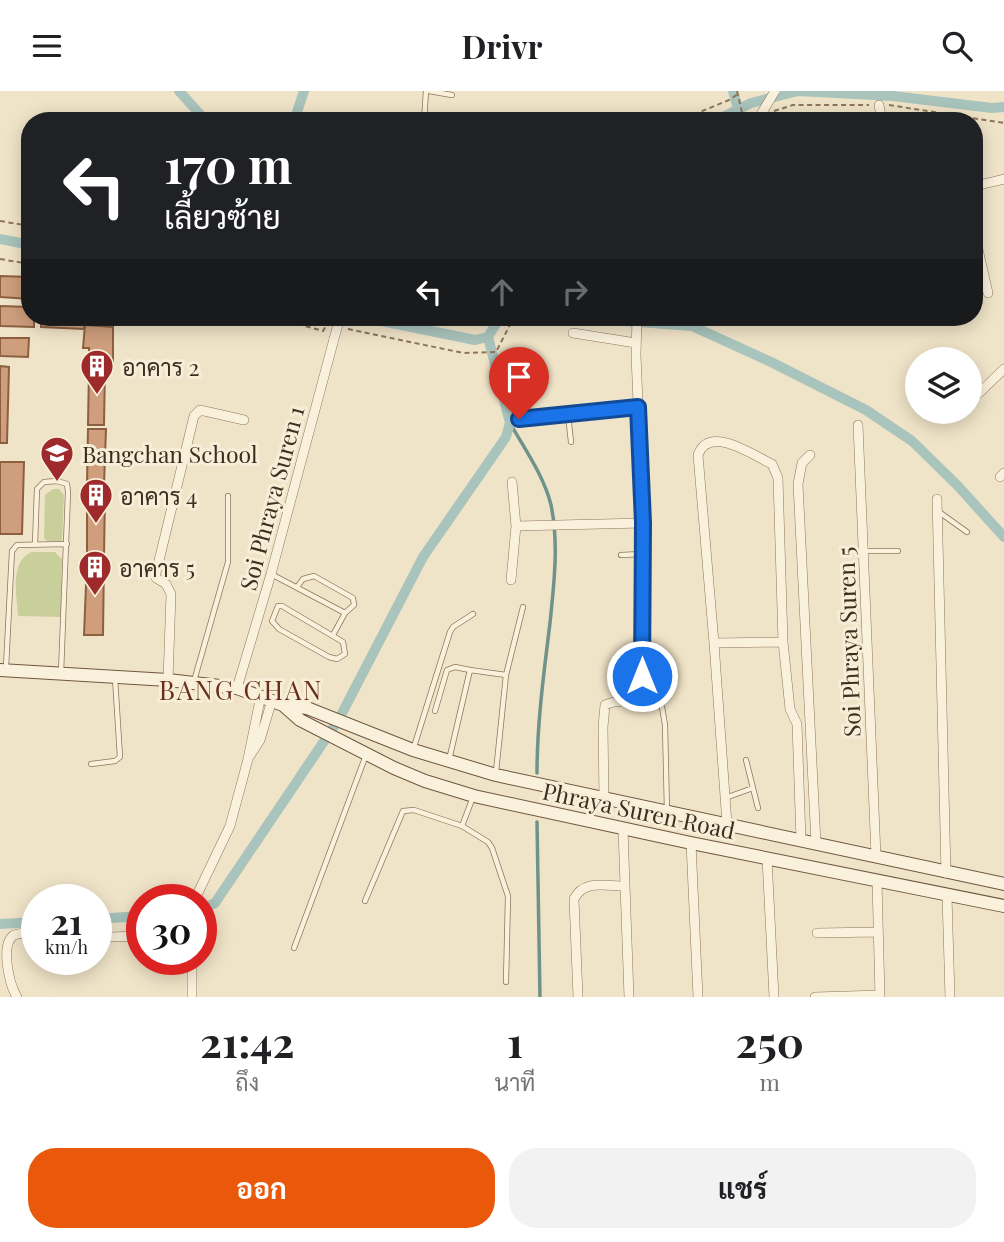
<!DOCTYPE html>
<html lang="th">
<head>
<meta charset="utf-8">
<style>
	body { margin:0; font-family:"Playfair Display",Sarabun,serif; background:#f2f2f2; color:#202124; height:100vh; display:flex; flex-direction:column; font-size:26px; white-space:nowrap }
	* { box-sizing:border-box; margin:0 }
	p { font-size:23px; color:#757577 }
	.icon { flex:none; width:38px; height:38px; fill:none; stroke:currentColor; stroke-width:2; stroke-linecap:round; stroke-linejoin:round }
	.map { position:relative; height:906px; overflow:hidden }
	.drawer { display:flex; flex-direction:column; background:#fff; flex:1 }
	.drawer>* { flex:none }
	.banner { position:absolute; left:21px; top:21px; width:962px; height:214px; border-radius:28px; box-shadow:0 4px 18px #0003; background:#202124; color:#fff; overflow:hidden }
	.tools { position:absolute; left:905px; top:256px; display:grid; gap:14px }
	.tools a { display:grid; place-items:center; width:77px; height:77px; border-radius:50%; background:#fff; box-shadow:0 4px 18px #0003; font-size:35px }
	.speed { position:absolute; left:21px; top:793px; display:flex; gap:14px; font-size:35px; font-weight:700; text-align:center }
	.speed>* { display:grid; place-content:center; width:91px; height:91px; border-radius:50%; background:#fff; box-shadow:0 4px 18px #0003; line-height:1 }
	.speed small { font-size:18px; font-weight:400 }
	.speed .limit { border:10px solid #d22; background:#fff; color:#111 }
	.pin { position:absolute; display:grid; place-items:center; width:60px; height:60px; color:#fff; margin:-72px -30px; border-radius:50% 50% 50% 0; rotate:-45deg; box-shadow:0 0 7px #0007 }
	.pin .icon { rotate:45deg }
	.me { position:absolute; width:77px; margin:-38px; rotate:0deg; stroke-linejoin:round; filter:drop-shadow(0 0 5px #0008) }
	.turn { display:flex; align-items:center; gap:24px; height:147px; padding:0 28px; font-size:32px }
	.turn .icon { width:91px; height:91px; stroke-width:2.5 }
	.turn b { display:block; font-size:49px; line-height:60px }
	.lanes { display:flex; align-items:center; height:66px; padding:0 28px; background:#0003; justify-content:center; gap:35px; direction:ltr }
	.lanes .off { opacity:.35 }
	.eta { display:flex; justify-content:space-evenly; align-items:center; height:119px; text-align:center }
	.eta b { font-size:42px; font-weight:700; line-height:49px }
	.action { display:flex; gap:14px; margin-top:auto; padding:14px 28px }
	.action a { flex:1; height:80px; border-radius:28px; background:#ea580c; color:#fff; font-size:28px; font-weight:700; line-height:80px; text-align:center }
	.action a+a { background:#f2f2f2; color:#202124 }
	header { display:flex; justify-content:space-between; align-items:center; height:91px; padding:0 28px; background:#fff; font-size:32px; font-weight:700 }
	.map>svg:first-child { display:block }
	.green { fill:#c9cf9b }
	.lines { fill:none; stroke-linecap:round; stroke-linejoin:round }
	.stream { stroke:#6f938a; stroke-width:3.5 }
	.canal { stroke:#a9c4bc; stroke-width:10 }
	.building { fill:#cf9f7d; stroke:#8d5f41; stroke-width:2 }
	.lane-casing { stroke:#8d765c; stroke-width:6 }
	.street-casing { stroke:#8d765c; stroke-width:10 }
	.secondary-casing { stroke:#6f573f; stroke-width:14 }
	.path { stroke:#8d765c; stroke-width:2; stroke-dasharray:5 3.5; stroke-linecap:butt }
	.lane { stroke:#faf1dc; stroke-width:4.5 }
	.street { stroke:#faf1dc; stroke-width:9 }
	.secondary { stroke:#faf1dc; stroke-width:12 }
	.street-bridge-casing { stroke:#8d765c; stroke-width:10; stroke-linecap:butt }
	.path-bridge { stroke:#8d765c; stroke-width:2; stroke-dasharray:5 3.5; stroke-linecap:butt }
	.street-bridge { stroke:#faf1dc; stroke-width:9 }
	.route-casing { stroke:#114b97; stroke-width:18 }
	.route { stroke:#1a73e8; stroke-width:12 }
	.labels { text-anchor:middle; dominant-baseline:central; stroke-width:6; stroke-linejoin:round; paint-order:stroke }
	.poi-label { font-size:23px; fill:#3d2e20; stroke:#f7eed8; text-anchor:start }
	.street-label { font-size:23px; fill:#3d2e20; stroke:#f7eed8 }
	.quarter-label { font-size:26px; letter-spacing:2px; fill:#6b2e1e; stroke:#f7eed8 }
</style>
</head>
<body>
<header><svg class="icon" aria-label="menu" viewBox="0 0 24 24"><path d="M4 6h16M4 12h16M4 18h16"/></svg>Drivr<svg class="icon" aria-label="search" viewBox="0 0 24 24"><circle cx="10" cy="10" r="6"/><path d="M15 15l6 6"/></svg></header>
<div class="map">
<svg width="1004" height="906" viewBox="0 0 1004 906">
	<rect width="100%" height="100%" fill="#f0e4c8"/>
	<path class="green" d="M53,398H59L64,404L62,450H47L44,447L45,404Z
		M32,461H55L62,468L61,526L18,525C17,505 9,470 32,461Z"/>
	<g class="lines">
		<path class="stream" d="M510,332C524,357 544,385 551,414C559,452 554,493 550,532C544,581 537,632 537,682
			M537,731L540,906"/>
		<path class="canal" d="M179,0L206,30
			M733,0L738,18
			M294,30L304,0
			M715,30L751,12L798,0L893,5L992,17L1004,16
			M0,148L30,154
			M362,226L475,249L488,246L500,226
			M521,226L599,228L692,235L771,271L866,319L912,350L958,395L1004,446
			M201,819L215,812L339,628L423,466L506,346L510,332L488,246
			M96,828L142,825
			M0,833L37,831"/>
	</g>
	<path class="building" d="M0,185L30,186V208L0,206Z
		M0,215L30,216V226H34V236L0,235Z
		M41,226H85L84,238L41,236Z
		M85,234L113,236V277H89V257H83Z
		M0,247H29L28,266L0,265Z
		M0,275L9,276L7,352H0Z
		M89,277H105L104,334H88Z
		M88,338H106L104,394H87Z
		M0,371H24L22,443H0Z
		M87,399H105L104,468L87,469Z
		M104,468L103,544H84L87,469Z"/>
	<g class="lines">
		<defs>
			<path id="lane" d="M429,0L452,4
				M424,30L426,0
				M568,324L571,351
				M939,421L967,441
				M35,453L37,398L44,391L57,390L67,393L68,401L61,582
				M865,460H898
				M621,464L642,463
				M271,483L345,522L354,514L353,507L314,485L303,488L297,496
				M278,515H282L343,551L345,563L337,568L329,566L279,538L272,530Z
				M333,544L345,522
				M6,576L12,460L17,454L67,453
				M194,590L228,471V405
				M662,616L665,634L667,720
				M435,620L447,579L455,576L470,579
				M413,659L450,541L453,536L473,523
				M449,669L470,579L506,584
				M746,669L758,717
				M91,673L115,670L120,666L115,587
				M496,681L506,584L523,516
				M473,706L462,735L488,751L492,757L508,805L506,891
				M725,707L753,697
				M365,810L403,720L414,719L462,735
				M294,857L366,664"/>
			<path id="street" d="M879,14L882,30
				M975,95L1004,88
				M975,145L988,202
				M573,242L636,252
				M979,302L1004,278
				M519,328L638,316
				M858,334L876,765
				M810,364L802,372L798,393L816,752
				M1000,386L1004,382
				M512,391L516,435
				M937,408L946,782
				M511,489L516,435L643,432
				M714,552L783,551
				M168,589L171,503L166,493L156,487V482L194,325L200,319L244,329
				M237,597L271,483L334,248
				M249,666L260,649L272,609
				M604,708L603,636L605,614C620,606 629,616 642,599L643,432L636,264L637,226
				M727,733L714,552L698,364C709,333 753,364 772,373L778,387L783,551L790,618L797,633L801,749
				M623,738L629,906
				M691,752L698,906
				M767,767L774,906
				M877,790L880,906
				M947,805L950,906
				M195,808L230,735L248,668L261,604
				M817,842L878,841
				M110,846L142,845
				M192,868V906
				M17,906C9,893 0,853 14,844C21,841 30,842 37,842
				M578,906L574,808C584,788 605,795 625,795
				M815,906L880,904"/>
			<path id="secondary" d="M0,579L168,589L237,597L283,614L307,617L413,659L496,684L1004,793
				M283,614L300,629L394,677L425,690L474,705L691,752L1004,815"/>
		</defs>
		<use href="#lane" class="lane-casing"/>
		<use href="#street" class="street-casing"/>
		<use href="#secondary" class="secondary-casing"/>
		<path class="path" d="M889,14L1004,32
			M774,20L793,14H869
			M678,30L729,9L738,3
			M740,30L749,27
			M0,130L30,135
			M0,168L30,173
			M273,226L323,240L326,235
			M348,238L463,262L496,261L514,226"/>
		<use href="#lane" class="lane"/>
		<use href="#street" class="street"/>
		<use href="#secondary" class="secondary"/>
		<defs>
			<path id="street-bridge" d="M757,30L775,0
				M334,248L340,226"/>
		</defs>
		<use href="#street-bridge" class="street-bridge-casing"/>
		<path class="path-bridge" d="M737,0L744,30"/>
		<use href="#street-bridge" class="street-bridge"/>
	</g>
	<g class="lines">
		<defs>
			<path id="route" d="M519,328L638,316L643,432L642,585"/>
		</defs>
		<use href="#route" class="route-casing"/>
		<use href="#route" class="route"/>
	</g>
	<defs>
		<symbol id="building-pin" viewBox="-11 -11 22 30"><path d="M0 17L-7.5 6A9.5 9.5 0 1 1 7.5 6Z" fill="#9e2a2b" stroke="#f7eed8"/><path d="M-4-6H4V6H1V3H-1V6H-4ZM-2.5-4.3h1.7v1.8h-1.7ZM.8-4.3h1.7v1.8H.8ZM-2.5-1h1.7V.8h-1.7ZM.8-1h1.7V.8H.8Z" fill="#fff"/></symbol>
		<symbol id="school-pin" viewBox="-11 -11 22 30"><path d="M0 17L-7.5 6A9.5 9.5 0 1 1 7.5 6Z" fill="#9e2a2b" stroke="#f7eed8"/><path d="M0-5L7-2L0 1L-7-2ZM-4 1L0 2.5L4 1V4Q0 6-4 4Z" fill="#fff"/></symbol>
	</defs>
	<g fill-rule="evenodd">
		<use href="#building-pin" x="78" y="256" width="38" height="52"/>
		<use href="#school-pin" x="38" y="343" width="38" height="52"/>
		<use href="#building-pin" x="77" y="385" width="38" height="52"/>
		<use href="#building-pin" x="76" y="457" width="38" height="52"/>
	</g>
	<g class="labels">
		<g class="poi-label">
			<text x="122" y="275">อาคาร 2</text>
			<text x="82" y="362">Bangchan School</text>
			<text x="120" y="404">อาคาร 4</text>
			<text x="119" y="476">อาคาร 5</text>
		</g>
		<g class="street-label">
			<text transform="translate(271 407) rotate(-75)">Soi Phraya Suren 1</text>
			<text transform="translate(848 551) rotate(-92)">Soi Phraya Suren 5</text>
			<text transform="translate(639 719) rotate(12)">Phraya Suren Road</text>
		</g>
		<g class="quarter-label">
			<text x="241" y="598">BANG CHAN</text>
		</g>
	</g>
</svg>
<div class="tools">
<a><svg class="icon" aria-label="layers" viewBox="0 0 24 24"><path d="M12 4l9 5-9 5-9-5zM3 14l9 5 9-5"/></svg></a>
</div>
<div class="speed"><div>21<small>km/h</small></div><div class="limit">30</div></div>
<div class="pin" style="left:519px;top:328px;background:#d93025"><svg class="icon" aria-label="arrive" viewBox="0 0 24 24"><path d="M6 21V4h12l-3 4 3 4H6"/></svg></div>
<svg class="me" style="left:642px;top:585px" viewBox="-20 -20 40 40"><circle r="17" fill="#1a73e8" stroke="#fff" stroke-width="3"/><path d="M0-11L8 9 0 5-8 9z" fill="#fff"/></svg>
<div class="banner">
<div class="turn"><svg class="icon" aria-label="left" viewBox="0 0 24 24"><path d="M17 20v-9H6M10 6l-5 5 5 5"/></svg><div><b>170 m</b>เลี้ยวซ้าย</div></div>
<div class="lanes"><svg class="icon" aria-label="left" viewBox="0 0 24 24"><path d="M17 20v-9H6M10 6l-5 5 5 5"/></svg><svg class="icon off" aria-label="ahead" viewBox="0 0 24 24"><path d="M12 20V5M6 11l6-6 6 6"/></svg><svg class="icon off" aria-label="right" viewBox="0 0 24 24"><path d="M7 20v-9h11M14 6l5 5-5 5"/></svg></div>
</div>
</div>
<section class="drawer">
<div class="eta">
<div><b>21:42</b><p>ถึง</p></div>
<div><b>1</b><p>นาที</p></div>
<div><b>250</b><p>m</p></div>
</div>
<div class="action"><a>ออก</a><a>แชร์</a></div>
</section>
</body>
</html>
